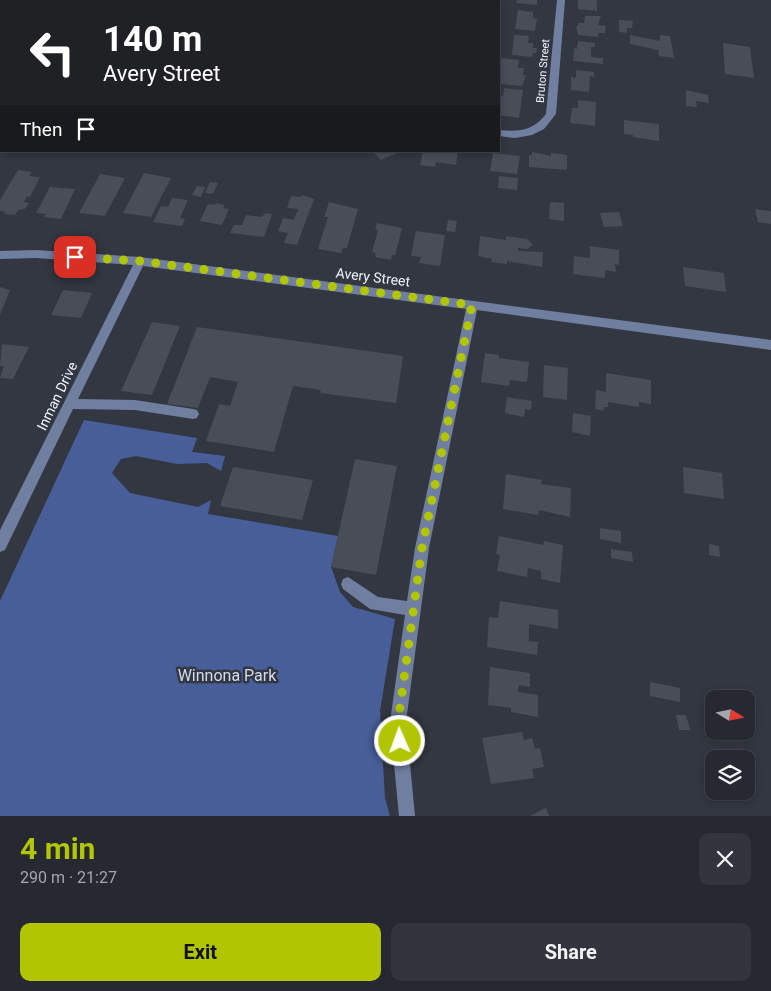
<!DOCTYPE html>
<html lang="en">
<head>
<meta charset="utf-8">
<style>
	body { margin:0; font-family:Roboto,sans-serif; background:#32353d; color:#f1f3f6; height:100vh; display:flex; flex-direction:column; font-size:19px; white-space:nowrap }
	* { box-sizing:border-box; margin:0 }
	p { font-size:16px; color:#a4a6ab }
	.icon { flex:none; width:28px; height:28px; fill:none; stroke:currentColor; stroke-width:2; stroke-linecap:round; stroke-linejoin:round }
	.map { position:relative; height:816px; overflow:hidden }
	.drawer { display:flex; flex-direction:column; background:#262931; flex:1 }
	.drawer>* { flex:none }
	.banner { position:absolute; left:0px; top:0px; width:500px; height:152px; box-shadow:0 2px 8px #0003,0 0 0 1px #42454d; background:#202124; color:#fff; overflow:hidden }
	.needle { width:32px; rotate:100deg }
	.fabs { position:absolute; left:705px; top:690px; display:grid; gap:10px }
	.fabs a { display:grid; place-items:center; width:50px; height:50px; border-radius:10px; background:#262931; box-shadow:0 2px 8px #0003,0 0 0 1px #42454d; font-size:25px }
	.pin { position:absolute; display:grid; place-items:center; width:42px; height:42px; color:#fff; margin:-21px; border-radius:10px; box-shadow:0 2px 8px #0006 }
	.me { position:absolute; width:55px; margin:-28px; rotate:358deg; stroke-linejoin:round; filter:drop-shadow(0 0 4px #0008) }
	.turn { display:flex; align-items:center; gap:18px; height:105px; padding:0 20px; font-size:22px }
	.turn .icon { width:65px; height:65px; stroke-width:2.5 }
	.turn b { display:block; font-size:35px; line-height:42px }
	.then { display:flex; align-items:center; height:48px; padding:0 20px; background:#0003; gap:10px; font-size:19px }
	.round { display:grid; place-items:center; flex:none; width:52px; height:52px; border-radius:10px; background:#32353d }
	.headline { display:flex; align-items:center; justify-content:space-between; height:85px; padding:0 20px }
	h1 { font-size:30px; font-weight:700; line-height:38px; color:#b1c500 }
	.button { display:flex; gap:10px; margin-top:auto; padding:10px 20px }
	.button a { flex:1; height:58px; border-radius:10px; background:#b1c500; color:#111; font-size:20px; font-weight:700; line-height:58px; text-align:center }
	.button a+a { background:#32353d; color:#f1f3f6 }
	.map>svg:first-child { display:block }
	.green { fill:#475e99 }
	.building { fill:#494d58 }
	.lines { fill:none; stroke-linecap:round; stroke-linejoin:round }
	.minor { fill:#707ea0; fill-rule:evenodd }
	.route { stroke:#b1c500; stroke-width:9; stroke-dasharray:0 16.2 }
	.labels { text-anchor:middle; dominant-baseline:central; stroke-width:5; stroke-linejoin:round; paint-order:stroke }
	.far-street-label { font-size:11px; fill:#eff2f8; stroke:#333741 }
	.street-label { font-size:14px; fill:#eff2f8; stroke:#333741 }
	.near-park-label { font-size:16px; fill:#d1dbef; stroke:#333741 }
</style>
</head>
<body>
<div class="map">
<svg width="771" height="816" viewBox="0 0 771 816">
	<rect width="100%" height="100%" fill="#333741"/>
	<path class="green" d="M84,420L197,438L192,452L225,456L221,471L207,463L177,464L136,456L121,459L112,473L130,493L198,507L211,500L208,514L338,536L331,567L340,592L353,607L395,619L380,711L385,798L390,816H0V601Z"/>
	<path class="building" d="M517,0H537V5L516,3Z
		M578,0H597V11L578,9Z
		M518,10L533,12V18L537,19L535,31L515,29Z
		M585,16H601L598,25L606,26L605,33H598V37L578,35L576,26H578V23H584Z
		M619,20L633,21L632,28H627V33L619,32Z
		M514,35L529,36L528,43H533V48H537L536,53H533L532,57L512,55Z
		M630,35L660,41V35L670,36L674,58L659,56L658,50L630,44Z
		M578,41L595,43V47H591V57L603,58V64L573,61L574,48L577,49Z
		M723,43L750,47L754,78L725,74Z
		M500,58L519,60L518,68H524L523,75H526L522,86L499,84Z
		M576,70L594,72V77L590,76L589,92L571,90V77L576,78Z
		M504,88L523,90L519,118L499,115V96H503Z
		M686,90L708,95L709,103L696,101L697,107L686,106Z
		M578,100L596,102L595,126L570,123L572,108H578Z
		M624,120L659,124V141L633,137V135L624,134Z
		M372,151H401L381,160Z
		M423,151H458L456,165L436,162L435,167L420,165Z
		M532,152L551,156V153L567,155V170L529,167V155H532Z
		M493,153L520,156L517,174L490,171Z
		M18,170L32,172L29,176L40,177L30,197L27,196L24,202L29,203L25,209L18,210L15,215L4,214L6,212L0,211V200Z
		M144,173L171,178L151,217L123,213Z
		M100,174L125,178L105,216L79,213Z
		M499,176L518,178L517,190L498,188Z
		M210,182L218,183L213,194L205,193Z
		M197,186L205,187L201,197L192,195Z
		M50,187L75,189L61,219L44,217L46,214L36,213Z
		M302,195L314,199L297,245L284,243L288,233L278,231L283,218L294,220L298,209L287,208L291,196L301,197Z
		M172,198L188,200L180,218L185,219L182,226L153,222L161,206L168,207Z
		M329,202L358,209L347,248H343L341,253L318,249L328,217H324Z
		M550,202L564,203V221L549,219Z
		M216,203L225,205L223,208L229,209L222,225L200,221L208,204L215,205Z
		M755,209L771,211V224L758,222Z
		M619,212L623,226L604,227L600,213Z
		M266,213L272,214L264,237L230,233L234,225H242L246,215L261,217Z
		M448,220L457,221L455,232L446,231Z
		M377,223L402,228L395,255H392L391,260L375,257L376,253L372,252L378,230H375Z
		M416,231L445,235L440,266L419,263L421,257L411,256Z
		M480,236L506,240V236L527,239L533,245L527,249L518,248V251L543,252L542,267L507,261V264L491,262L492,259L478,256Z
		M590,246L619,250V265L615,264L616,272L605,270V278L573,274L574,256L590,258Z
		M683,267L724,273L726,292L685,286Z
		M0,287L10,290L0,315Z
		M63,290L92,293L81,318L51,315Z
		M152,322L180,326L152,395L121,391Z
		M197,327L403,356L396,403L320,393L321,390L293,386L274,452L206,441L219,404L230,406L238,382L210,377L198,408L167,404Z
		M2,344L29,347L13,379L0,378L4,366H0Z
		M485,353L499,355V358L529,362L527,382L510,380L509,386L481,382Z
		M544,365L568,368L567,400L543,397Z
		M606,373L651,380V404L639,402V407L608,402V407H604V411L595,409L596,390L606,392Z
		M507,397L532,401L531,410L525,409L524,417L505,413Z
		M573,413L591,416L590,436L572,432Z
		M355,459L397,466L376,575L331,567Z
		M233,467L313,480L302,520L220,506Z
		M683,467L722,473L724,499L684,493Z
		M506,474L542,480L541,484L571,488L570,517L539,510L538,515L503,509Z
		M600,528L621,531V543L600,539Z
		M499,536L543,545L544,541L563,545L560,583L541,579V571L528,568L527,577L497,571L500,555L496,554Z
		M709,544L719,546L720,557L709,555Z
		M611,549L632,552L633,562L611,558Z
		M500,601L558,610V629L529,624V641L538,642L537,655L487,647L489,617L498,618Z
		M490,667L530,673V687L519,685L518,692L538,695V717L511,712V708L488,705Z
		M650,682L680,688V702L650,696Z
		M676,715H686L690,730H679Z
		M522,732L524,740L532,738L535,749L540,748L544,767L532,769L534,778L491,784L482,738Z
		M546,808L549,816H530Z"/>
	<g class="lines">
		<path class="minor" d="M557,0H565L556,114L544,129L532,135L515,138L499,136V130C519,132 533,131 546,114Z
			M36,250L140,257L771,340V350L477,310L429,548L406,722L415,816H399L390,722L405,615L370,609L343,589L341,584L343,579L348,577L378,597L407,601L415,548L466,309L143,266L78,399L135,400L193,409L197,410L199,414L197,418L193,419L135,410L73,409L5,550L0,552V530L133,265L36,258L0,259V251Z"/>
	</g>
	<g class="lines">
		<path class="route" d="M75,257L140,261L472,305L422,548L398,722L400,741"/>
	</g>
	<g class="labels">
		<g class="far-street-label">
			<text transform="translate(543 71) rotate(-85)">Bruton Street</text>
		</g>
		<g class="street-label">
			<text transform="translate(373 277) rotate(7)">Avery Street</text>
			<text transform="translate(57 396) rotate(-64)">Inman Drive</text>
		</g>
		<g class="near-park-label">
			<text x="227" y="675">Winnona Park</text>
		</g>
	</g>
</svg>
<div class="fabs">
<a><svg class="needle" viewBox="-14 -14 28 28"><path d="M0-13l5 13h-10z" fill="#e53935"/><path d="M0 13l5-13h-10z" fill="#a4a6ab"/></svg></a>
<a><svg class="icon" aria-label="layers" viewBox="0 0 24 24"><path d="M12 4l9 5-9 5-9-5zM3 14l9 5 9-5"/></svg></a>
</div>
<div class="pin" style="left:75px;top:257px;background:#d93025"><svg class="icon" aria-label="arrive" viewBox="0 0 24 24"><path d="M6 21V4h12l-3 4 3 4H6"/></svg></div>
<svg class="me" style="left:400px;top:741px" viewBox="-20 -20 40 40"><circle r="17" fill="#b1c500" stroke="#fff" stroke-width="3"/><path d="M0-11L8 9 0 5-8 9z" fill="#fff"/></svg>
<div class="banner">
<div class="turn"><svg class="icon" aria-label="left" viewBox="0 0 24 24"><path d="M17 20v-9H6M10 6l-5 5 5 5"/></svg><div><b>140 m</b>Avery Street</div></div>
<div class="then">Then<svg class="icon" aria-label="arrive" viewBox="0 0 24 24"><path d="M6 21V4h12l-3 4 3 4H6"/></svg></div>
</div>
</div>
<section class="drawer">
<div class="headline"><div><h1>4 min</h1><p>290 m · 21:27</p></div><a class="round"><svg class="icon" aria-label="close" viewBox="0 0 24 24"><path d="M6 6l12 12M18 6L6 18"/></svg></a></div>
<div class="button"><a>Exit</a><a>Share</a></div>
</section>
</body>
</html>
